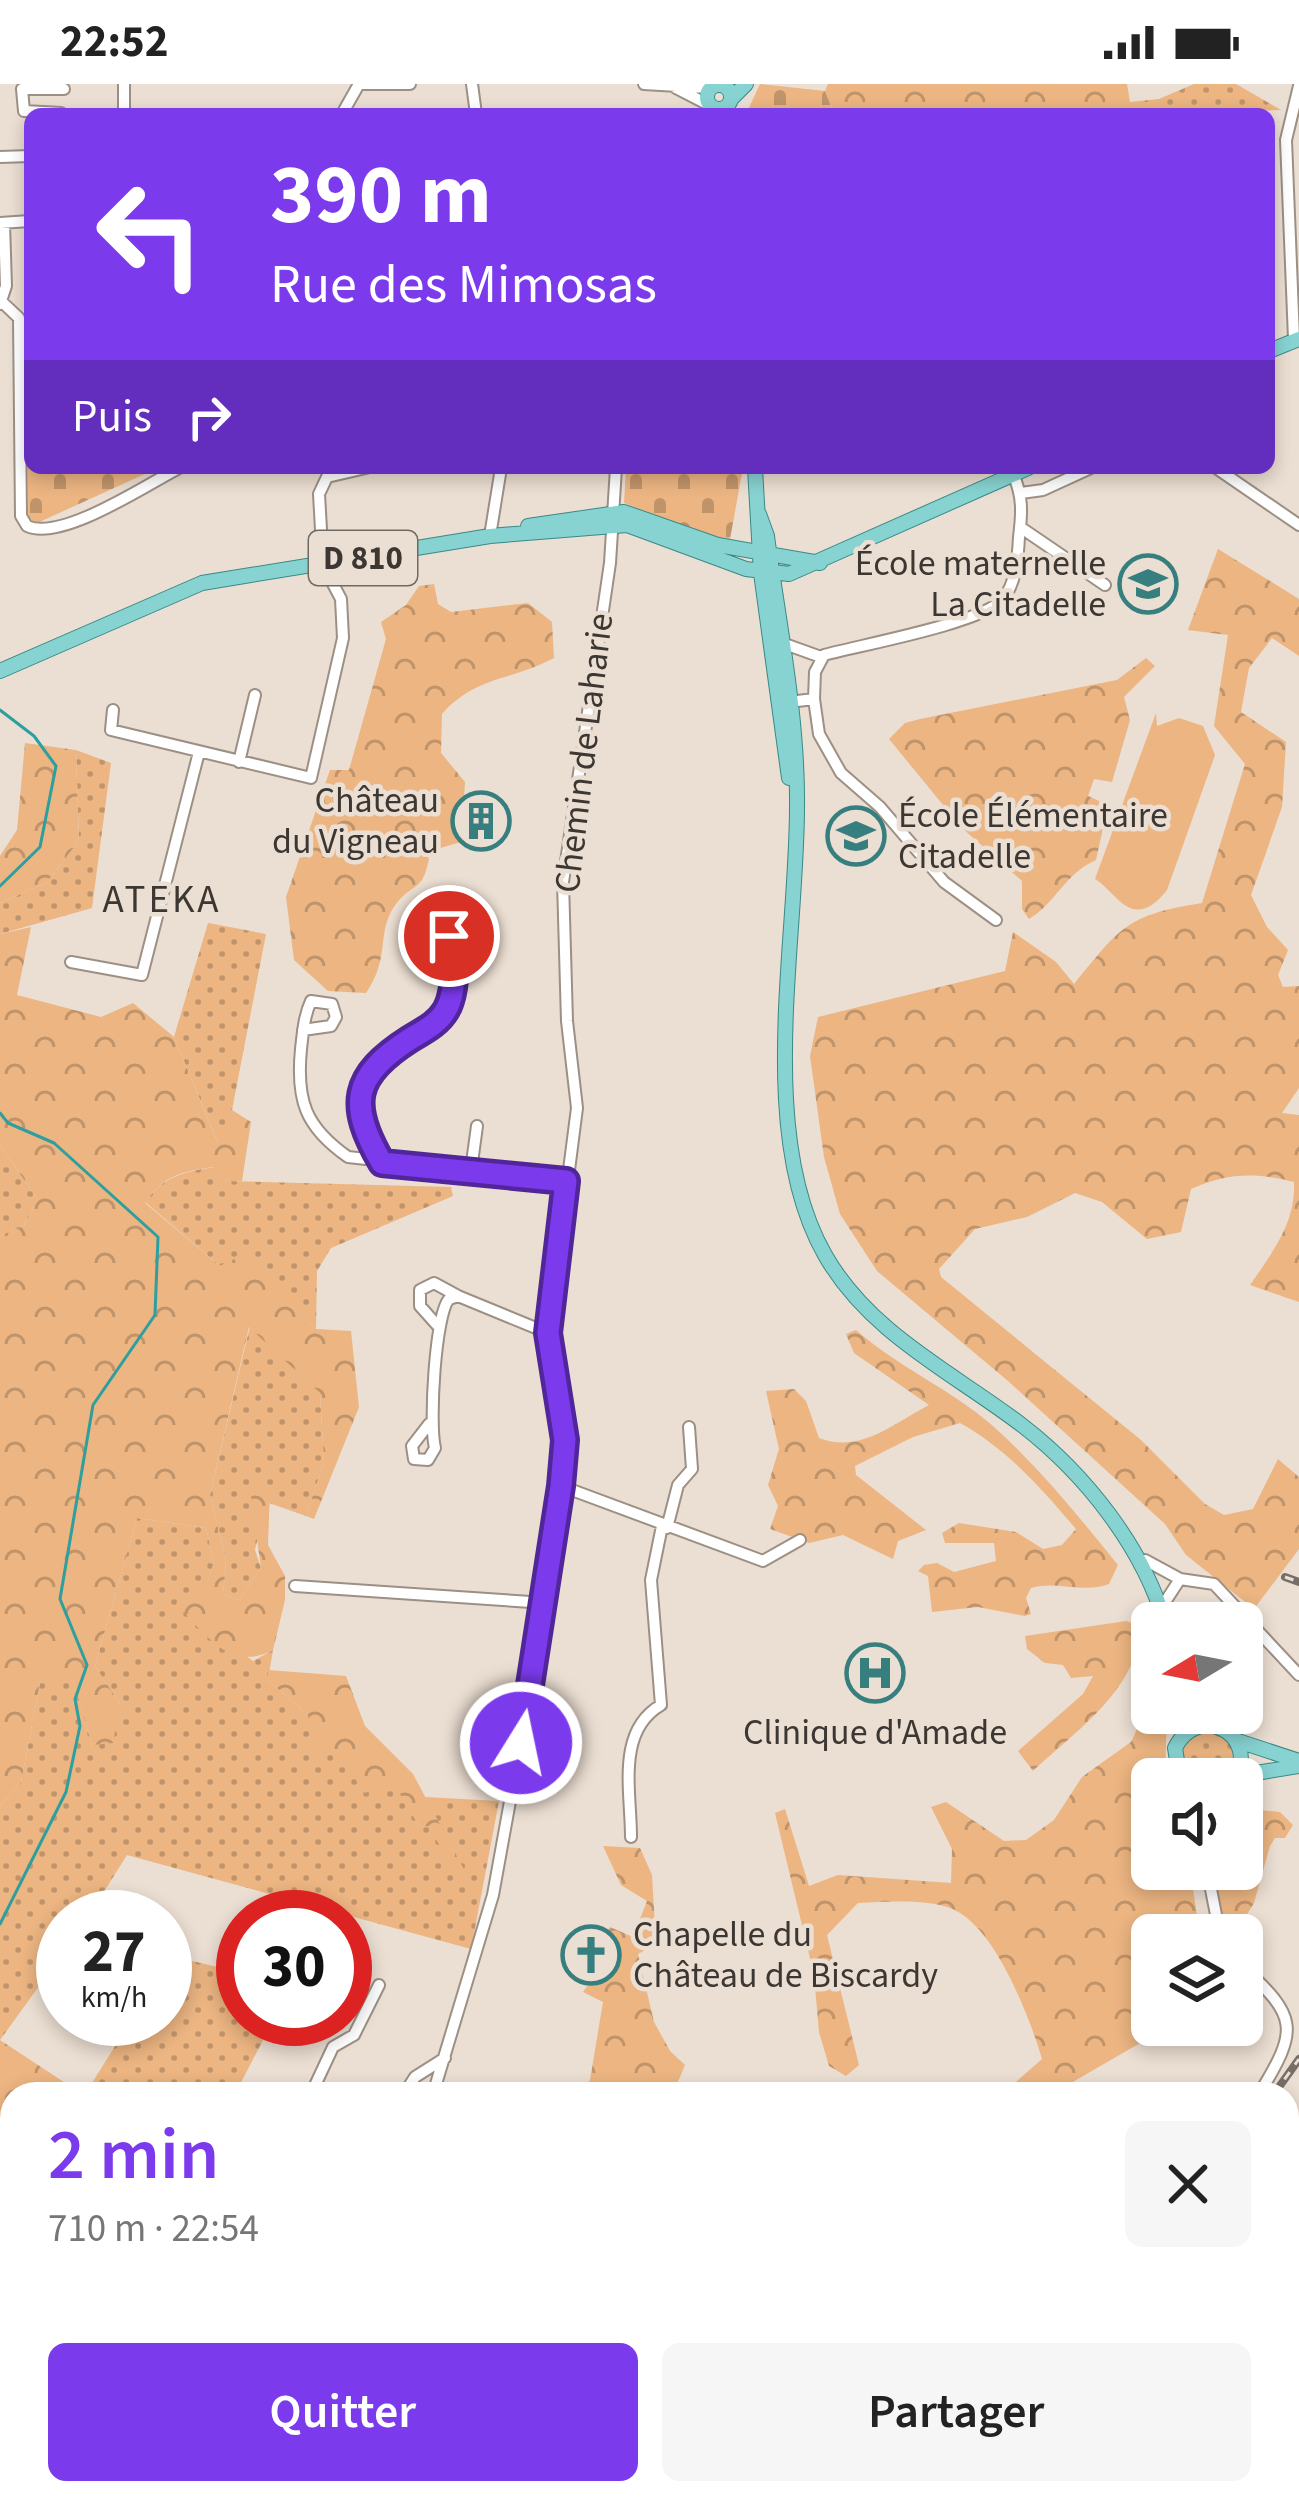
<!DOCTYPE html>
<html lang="fr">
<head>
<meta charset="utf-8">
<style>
	body { margin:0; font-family:"Source Sans 3",sans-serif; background:#f6f6f6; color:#222; height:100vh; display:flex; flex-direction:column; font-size:45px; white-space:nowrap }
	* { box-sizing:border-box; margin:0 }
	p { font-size:39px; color:#767676 }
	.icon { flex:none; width:66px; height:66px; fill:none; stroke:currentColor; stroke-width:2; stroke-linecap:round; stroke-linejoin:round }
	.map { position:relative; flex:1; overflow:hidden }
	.side { position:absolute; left:0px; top:1998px; width:1299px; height:423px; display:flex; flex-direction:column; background:#fff; border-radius:36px 36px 0 0; box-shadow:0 6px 18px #0003 }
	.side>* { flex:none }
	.hud { position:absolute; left:24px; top:24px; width:1251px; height:366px; border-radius:18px; box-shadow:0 6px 18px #0003; background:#7c3aed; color:#fff; overflow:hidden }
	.needle { width:78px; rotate:260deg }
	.fabs { position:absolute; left:1131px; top:1518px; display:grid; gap:24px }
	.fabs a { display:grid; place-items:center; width:132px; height:132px; border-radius:18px; background:#fff; box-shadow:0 6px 18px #0003; font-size:60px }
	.speed { position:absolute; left:36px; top:1806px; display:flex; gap:24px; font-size:60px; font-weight:700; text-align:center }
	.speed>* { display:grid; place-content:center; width:156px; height:156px; border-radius:50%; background:#fff; box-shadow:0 6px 18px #0003; line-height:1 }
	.speed small { font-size:30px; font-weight:400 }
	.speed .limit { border:18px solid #d22; background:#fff; color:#111 }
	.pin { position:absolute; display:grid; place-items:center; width:102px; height:102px; color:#fff; margin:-51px; border:6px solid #fff; border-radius:50%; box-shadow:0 3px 12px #0007 }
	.me { position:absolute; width:132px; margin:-66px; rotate:10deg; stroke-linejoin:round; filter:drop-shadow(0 0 9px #0008) }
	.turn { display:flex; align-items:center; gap:42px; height:252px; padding:0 48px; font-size:54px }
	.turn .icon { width:156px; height:156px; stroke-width:2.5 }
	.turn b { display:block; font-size:84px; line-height:102px }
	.then { display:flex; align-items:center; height:114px; padding:0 48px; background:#0003; gap:24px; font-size:45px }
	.round { display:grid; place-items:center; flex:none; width:126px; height:126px; border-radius:18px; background:#f6f6f6 }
	.overview { display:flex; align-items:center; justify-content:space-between; height:204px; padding:0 48px }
	h1 { font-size:72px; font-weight:600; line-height:90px; color:#7c3aed }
	.action { display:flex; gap:24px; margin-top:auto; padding:24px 48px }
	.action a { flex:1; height:138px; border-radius:18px; background:#7c3aed; color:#fff; font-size:48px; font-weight:600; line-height:138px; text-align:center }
	.action a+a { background:#f6f6f6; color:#222 }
	.status { display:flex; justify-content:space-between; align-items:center; height:84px; padding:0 60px; background:#fff; direction:ltr }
	.status svg { height:33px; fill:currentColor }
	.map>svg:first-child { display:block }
	.grass { fill:url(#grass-dots) }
	.forest { fill:url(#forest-crowns) }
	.cemetery { fill:url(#cemetery-stones) }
	.park { fill:#ecb582 }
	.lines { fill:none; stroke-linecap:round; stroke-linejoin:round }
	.stream { stroke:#2d9f9e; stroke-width:3 }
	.minor-casing { stroke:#9c9085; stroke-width:14 }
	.major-casing { stroke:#398986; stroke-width:16 }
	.minor { stroke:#fff; stroke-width:10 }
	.major { stroke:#87d3d2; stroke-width:14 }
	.rail-casing { stroke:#766e67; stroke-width:8 }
	.rail { stroke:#ebded2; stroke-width:3; stroke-dasharray:9; stroke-linecap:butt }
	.route-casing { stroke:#51269a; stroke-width:30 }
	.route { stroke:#7c3aed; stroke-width:21 }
	.labels { text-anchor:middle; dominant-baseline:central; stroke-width:9; stroke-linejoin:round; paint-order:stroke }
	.shield { fill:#ebded2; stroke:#706962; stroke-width:3 }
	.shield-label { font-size:33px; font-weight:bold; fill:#3c3732 }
	.poi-label { font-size:36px; fill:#3c3732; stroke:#ebded2; text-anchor:end }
	.street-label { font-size:36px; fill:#3c3732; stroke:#ebded2 }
	.neighbourhood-label { font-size:39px; letter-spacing:3px; fill:#3c3732; stroke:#ebded2 }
</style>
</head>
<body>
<div class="status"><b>22:52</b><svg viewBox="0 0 49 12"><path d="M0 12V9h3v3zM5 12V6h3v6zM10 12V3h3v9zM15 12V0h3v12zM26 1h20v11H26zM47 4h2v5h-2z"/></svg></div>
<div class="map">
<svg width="1299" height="2420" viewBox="0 0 1299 2420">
	<defs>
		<pattern id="grass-dots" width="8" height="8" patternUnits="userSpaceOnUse" patternTransform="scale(3)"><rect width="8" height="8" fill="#ecb582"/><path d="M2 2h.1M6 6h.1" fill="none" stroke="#c0946b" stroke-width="1.8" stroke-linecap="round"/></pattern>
		<pattern id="forest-crowns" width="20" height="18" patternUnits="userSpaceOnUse" patternTransform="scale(3)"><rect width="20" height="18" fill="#ecb582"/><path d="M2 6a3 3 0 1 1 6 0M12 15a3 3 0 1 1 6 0" fill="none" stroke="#c0946b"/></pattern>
		<pattern id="cemetery-stones" width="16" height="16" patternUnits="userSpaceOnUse" patternTransform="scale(3)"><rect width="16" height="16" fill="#ecb582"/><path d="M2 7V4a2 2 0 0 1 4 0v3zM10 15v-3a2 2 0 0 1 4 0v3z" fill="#c0946b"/></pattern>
	</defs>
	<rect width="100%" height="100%" fill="#ebded2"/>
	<path class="grass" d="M1194,0H1236L1281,26L1163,30L1159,15Z
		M76,666L111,679L92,824L0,850V819L46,799L79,757Z
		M208,839L266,850L232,1026L219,1061L174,953Z
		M0,1061L38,1116L24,1141L0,1152Z
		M215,1083L227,1097L451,1103L453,1112L331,1164L317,1187L316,1245L243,1172L220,1182L145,1118C165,1092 182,1088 215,1083Z
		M250,1242L320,1309L324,1378L306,1432L269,1419V1406L255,1466L261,1484L239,1516L223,1511L226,1476L210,1411Z
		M137,1434L206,1444L214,1478L205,1507L177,1519L253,1577L273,1566L268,1596L308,1631L337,1669L393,1697L419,1742H429L466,1790L425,1713L499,1717L471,1865L127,1771L88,1833H63V1869L0,1956V1722L21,1698L40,1599L72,1591L92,1661L120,1620L95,1582Z
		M1181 1673a26 26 0 1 1 52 0a26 26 0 1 1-52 0Z
		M171,1872L243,1889V1935H274L235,2010H85L132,1935H165V1881Z"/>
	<path class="forest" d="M828,0H1127L1130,18L1159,15L1163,20V30H834L825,7Z
		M1218,465L1299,515V572L1272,554L1249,584L1241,628L1286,658L1282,723L1251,811L1267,843L1288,866L1278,891L1283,903L1299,902V1004L1282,1029L1299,1031V1218L1250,1201C1272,1169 1296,1139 1294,1098C1255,1088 1227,1089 1191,1105L1181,1148L1147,1155L1102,1118L1075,1109L1027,1133L975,1145L939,1185L941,1193L1141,1356L1205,1420L1224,1431L1253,1425L1278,1375L1299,1393V1465L1254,1525L1186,1471L1165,1440L1008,1297L877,1187L840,1130L824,1073L810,972L818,933L1005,887L1013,848L1056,878L1074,900C1121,843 1126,831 1202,819L1245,680L1214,642L1228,551L1188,546Z
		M434,500L438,520L451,528L528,519L552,538L554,574C511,597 476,592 442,630L441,669L465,698L461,758L430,767C424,814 411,794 391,828C378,852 389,876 366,909L328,907L294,876L286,813L330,686H349L386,555L381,538L406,521L419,502Z
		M1146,574L1155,582L1124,613L1130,636L1112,698L1094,695L1088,712L1108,721L1096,776C1063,791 1058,817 1029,835L1022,825V797L962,744L889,655L905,639L920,635L1117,596Z
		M25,659L76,666L79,757L46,799L0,819V772L17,746Z
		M31,843L17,911L101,933L133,919L174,953L218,1059L232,1026L251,1038L242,1097H227L214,1083C183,1087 164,1091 145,1119L220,1182L243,1171L316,1245L351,1247L359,1323L314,1435L306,1432L324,1378L320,1309L249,1243L210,1411L226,1476L223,1511L239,1516L261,1484L250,1404L270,1406L268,1461L285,1492V1516L273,1566C230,1589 203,1549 176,1519L205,1506L214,1478L206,1444L137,1434L95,1582L120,1620L113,1659L92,1661L72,1592L40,1599L21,1698L0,1722V1152L24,1141L38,1116L0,1061V850Z
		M856,1246C898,1283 952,1306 993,1342C1040,1384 1079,1433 1118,1481L1109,1500C1082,1510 1057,1496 1031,1504L1026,1514L1031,1530L1025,1532L978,1523L932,1528L928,1492L918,1487L924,1481L937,1479L954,1488L996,1477L994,1459H945L942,1449L959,1439L1016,1448L1043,1465L1062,1461L1076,1445C1041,1404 1007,1365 960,1339L913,1353L855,1382L856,1391L926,1446L898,1457L893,1475L843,1451L809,1459L770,1445L778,1422L768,1401L779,1365L766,1307L794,1305L806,1317L819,1354C859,1370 893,1340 929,1321L854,1269L846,1250Z
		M1126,1537L1142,1542C1135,1608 1079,1644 1033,1687L1018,1667L1083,1610L1093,1592L1071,1594L1063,1581L1045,1579L1027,1565L1025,1552Z
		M268,1586L346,1592L365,1642L413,1690L467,1791L458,1796L429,1742H419L393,1698L365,1709L337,1669L313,1668L308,1631L268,1596Z
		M1152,1613V1629H1167L1165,1695H1152V1785H1190L1200,1851H1152V1900C1138,1916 1145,1934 1154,1951L1052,2010H1014L1009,2004L1042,1975C1030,1934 998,1852 960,1829C936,1813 886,1818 858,1819L827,1851L859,1981L846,1992L829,1982L819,1948L814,1891L775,1729L785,1725L809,1802L838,1791L951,1799L952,1765L931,1723L946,1718L1004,1757L1026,1756L1054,1736L1082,1693L1131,1658Z
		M1242,1724L1280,1728L1293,1741L1285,1754H1275L1270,1762L1254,1819L1234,1851L1223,1844L1215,1785H1242Z
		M603,1762L640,1764L652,1791L656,1860L638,1870L654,1938L670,1967L685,1981L677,2000L683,2010H582L590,1996L603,1918L583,1908L603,1879L600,1856L610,1843L633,1853L647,1817L621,1801Z
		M0,1956L82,2010H12V2187L0,2186Z
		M0,2381L12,2391V2409H36L48,2418L55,2409H188L183,2420H0Z"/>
	<path class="cemetery" d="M760,0L825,7L834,30H746Z
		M27,307L30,384H158L35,440L28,431Z
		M626,384H743L730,455H715L624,419Z"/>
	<path class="park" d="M1156,629L1157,642L1179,634L1203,642L1215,671L1167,806C1132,850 1117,808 1095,795Z"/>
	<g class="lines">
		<path class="stream" d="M0,626L34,652L56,682L40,763L0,802
			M0,1029L8,1039L54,1059L158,1153L155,1231L93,1321L60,1515L87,1581L75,1615L80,1642L66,1708L0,1840"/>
		<defs>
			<path id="minor" d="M362,0H410
				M472,0L476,30
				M644,0L711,4
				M720,0L721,1
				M676,4L709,21
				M61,29L24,27L22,5H64
				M124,30V0
				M342,30L359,0
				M0,73L30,72
				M0,139L30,137
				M2,218L19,234L21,432L27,442C61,458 146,401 179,384
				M0,220L6,202L4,139
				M1294,255L1286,56L1299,2
				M1216,384L1299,441
				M1021,409L1043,406L1091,384
				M1020,443L1105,501
				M490,452L501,384
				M782,559L821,573
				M814,615L819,650L841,689L880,723L944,798L996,836
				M789,618L814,615L815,588L824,571C861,561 981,539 1002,516C1016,501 1018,473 1019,453C1022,429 1023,412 1013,390
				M113,626L111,646L311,694L343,554L341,515L323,481L319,410L327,393L366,384
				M239,678L255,611
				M71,878L142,891L199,668
				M303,946L331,942L336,933L332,920L311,917C304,932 303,948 301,965C296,1016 305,1043 348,1073L566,1097
				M382,1079C348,1021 352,992 410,955C423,947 438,939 446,925C456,909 454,879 457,860L449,852L437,853L431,863L434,872L455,877
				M471,1086L477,1042
				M437,1241L420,1222V1206L434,1199L458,1212
				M429,1340L412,1362L414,1375L428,1376L435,1364C429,1341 435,1231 449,1215L458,1212L548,1249
				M561,1402L763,1477L800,1456
				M667,1444L678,1401L692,1385L689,1343
				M1145,1476L1180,1495L1214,1500L1299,1591
				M295,1502L546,1519
				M1165,1518L1180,1495
				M631,1753C631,1707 616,1647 661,1621L651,1496L662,1442
				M1207,1785L1220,1851
				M1242,1882C1298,1933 1299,1945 1259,2010
				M311,2010L333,1963L354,1951L379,1901
				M404,2010L415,1993L445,1974
				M433,2010L493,1811L546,1519L561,1402L565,1356L548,1249L577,1024L567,937L563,798L610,479L616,384
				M0,2282L12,2279
				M342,2409L384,2420L452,2409
				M939,2420L951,2409"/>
			<path id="major" d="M707 13a12 12 0 1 1 24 0a12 12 0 1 1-24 0Z
				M732,14L746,0
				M1269,267L1299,255
				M755,384L761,489L789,694
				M759,430L767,452C779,542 798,632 797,723C797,859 756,1051 825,1171C870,1250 954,1289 1023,1342C1085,1390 1143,1463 1165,1539
				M528,442L624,428L718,461L820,479
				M0,587L202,499L490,452L627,441L746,485L789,490L1028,384
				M1238,1657L1299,1677
				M1238,1692L1299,1682
				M1180,1695L1175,1664C1198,1618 1260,1650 1235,1695
				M1287,2225L1299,2208
				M1065,2420L1093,2409"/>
		</defs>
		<use href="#minor" class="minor-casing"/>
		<use href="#major" class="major-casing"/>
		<use href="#minor" class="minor"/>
		<use href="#major" class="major"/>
		<defs>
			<path id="rail" d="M1285,1493L1299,1498
				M1274,2010L1299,1975
				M1287,2160L1299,2143
				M1267,2409L1287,2420
				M958,2420L969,2409
				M1021,2420L1046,2409"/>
		</defs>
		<use href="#rail" class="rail-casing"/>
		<use href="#rail" class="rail"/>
	</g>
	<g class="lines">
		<defs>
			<path id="route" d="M449,852L457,860C454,880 456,909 446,926C438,940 423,947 410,955C352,992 348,1021 382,1079L566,1097L548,1249L565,1356L561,1402L521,1659"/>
		</defs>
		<use href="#route" class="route-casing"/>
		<use href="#route" class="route"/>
	</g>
	<defs>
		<symbol id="school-ring" viewBox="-11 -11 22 22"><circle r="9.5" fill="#ebded2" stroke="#367f7e" stroke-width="1.5"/><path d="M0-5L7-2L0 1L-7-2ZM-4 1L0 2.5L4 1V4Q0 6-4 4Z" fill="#367f7e"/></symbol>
		<symbol id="building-ring" viewBox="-11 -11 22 22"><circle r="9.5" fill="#ebded2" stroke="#367f7e" stroke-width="1.5"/><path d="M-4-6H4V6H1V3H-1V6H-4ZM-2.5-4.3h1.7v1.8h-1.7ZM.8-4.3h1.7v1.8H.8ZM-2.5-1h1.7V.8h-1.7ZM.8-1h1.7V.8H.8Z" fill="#367f7e"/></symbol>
		<symbol id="hospital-ring" viewBox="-11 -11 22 22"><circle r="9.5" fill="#ebded2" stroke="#367f7e" stroke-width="1.5"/><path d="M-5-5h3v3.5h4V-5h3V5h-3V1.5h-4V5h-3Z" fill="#367f7e"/></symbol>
		<symbol id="church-ring" viewBox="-11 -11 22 22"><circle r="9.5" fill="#ebded2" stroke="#367f7e" stroke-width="1.5"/><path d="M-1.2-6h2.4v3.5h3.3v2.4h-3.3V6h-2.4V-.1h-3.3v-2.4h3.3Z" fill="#367f7e"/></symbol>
	</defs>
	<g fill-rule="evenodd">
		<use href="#school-ring" x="1115" y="467" width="66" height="66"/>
		<use href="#building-ring" x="448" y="704" width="66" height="66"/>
		<use href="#school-ring" x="823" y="719" width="66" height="66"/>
		<use href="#hospital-ring" x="842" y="1556" width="66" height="66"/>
		<use href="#church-ring" x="558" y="1838" width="66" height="66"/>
	</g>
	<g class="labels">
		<rect class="shield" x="309" y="447" width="108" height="54" rx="9"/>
		<g class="shield-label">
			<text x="363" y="474">D 810</text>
		</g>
		<g class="poi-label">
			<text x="1106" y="479">École maternelle<tspan x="1106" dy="41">La Citadelle</tspan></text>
			<text x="439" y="716">Château<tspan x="439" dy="41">du Vigneau</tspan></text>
			<text x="898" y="731" text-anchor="start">École Élémentaire<tspan x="898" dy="41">Citadelle</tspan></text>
			<text x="875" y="1648" text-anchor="middle">Clinique d'Amade</text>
			<text x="633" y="1850" text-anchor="start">Chapelle du<tspan x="633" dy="41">Château de Biscardy</tspan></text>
		</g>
		<g class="street-label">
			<text transform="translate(584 669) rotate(-83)">Chemin de Laharie</text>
		</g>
		<g class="neighbourhood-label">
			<text x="162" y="816">ATEKA</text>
		</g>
	</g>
</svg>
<div class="fabs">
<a><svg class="needle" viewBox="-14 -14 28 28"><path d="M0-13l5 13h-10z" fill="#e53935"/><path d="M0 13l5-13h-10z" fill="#767676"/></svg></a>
<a><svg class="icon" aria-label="sound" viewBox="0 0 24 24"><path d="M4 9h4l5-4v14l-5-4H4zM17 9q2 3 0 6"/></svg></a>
<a><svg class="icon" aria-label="layers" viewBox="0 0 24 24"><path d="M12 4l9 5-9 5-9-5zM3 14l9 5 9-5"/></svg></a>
</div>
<div class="speed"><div>27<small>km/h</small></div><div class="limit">30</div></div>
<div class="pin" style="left:449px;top:852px;background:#d93025"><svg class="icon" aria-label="arrive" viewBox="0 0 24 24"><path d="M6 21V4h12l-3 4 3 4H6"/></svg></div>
<svg class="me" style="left:521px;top:1659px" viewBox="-20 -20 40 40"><circle r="17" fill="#7c3aed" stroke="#fff" stroke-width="3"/><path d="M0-11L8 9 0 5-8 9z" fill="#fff"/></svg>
<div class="hud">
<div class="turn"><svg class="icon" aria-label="left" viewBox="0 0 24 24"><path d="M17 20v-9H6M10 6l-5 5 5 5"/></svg><div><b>390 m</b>Rue des Mimosas</div></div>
<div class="then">Puis<svg class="icon" aria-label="right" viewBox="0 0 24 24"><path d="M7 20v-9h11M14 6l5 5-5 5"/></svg></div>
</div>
<section class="side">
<div class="overview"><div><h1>2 min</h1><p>710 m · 22:54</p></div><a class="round"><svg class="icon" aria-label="close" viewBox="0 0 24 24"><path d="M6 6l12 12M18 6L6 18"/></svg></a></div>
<div class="action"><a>Quitter</a><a>Partager</a></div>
</section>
</div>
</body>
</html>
